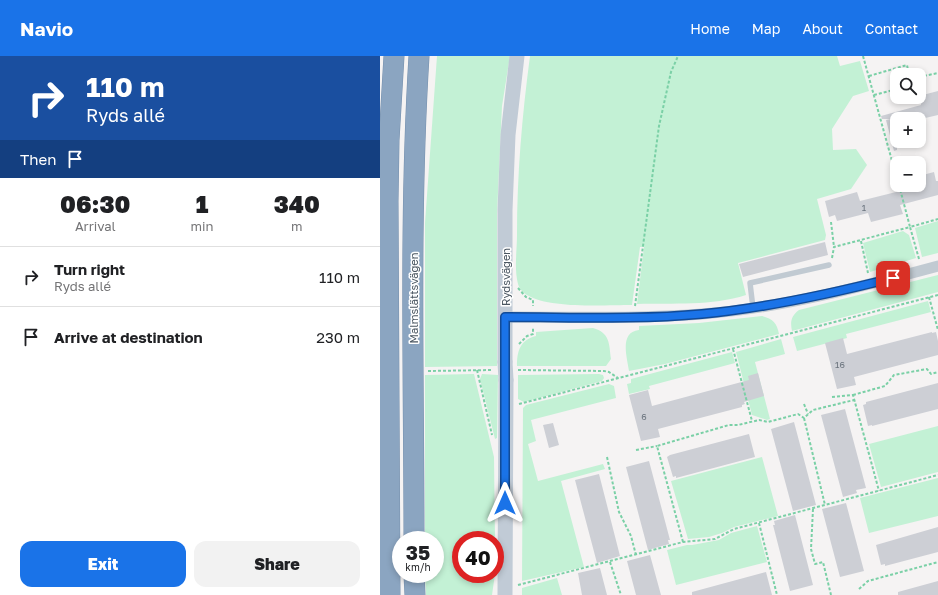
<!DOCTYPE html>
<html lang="en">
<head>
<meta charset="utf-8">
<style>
	body { margin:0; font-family:"Golos Text",sans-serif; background:#f2f2f2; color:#202124; height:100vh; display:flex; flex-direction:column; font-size:15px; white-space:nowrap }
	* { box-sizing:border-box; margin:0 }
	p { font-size:13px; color:#757577 }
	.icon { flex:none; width:22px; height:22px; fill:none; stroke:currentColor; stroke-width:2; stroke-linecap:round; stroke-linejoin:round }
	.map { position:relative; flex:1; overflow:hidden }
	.drawer { display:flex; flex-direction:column; background:#fff; width:380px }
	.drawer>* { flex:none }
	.top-card { background:#1a4fa0; color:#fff; overflow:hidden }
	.controls { position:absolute; left:510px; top:12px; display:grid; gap:8px }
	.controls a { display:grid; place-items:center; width:36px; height:36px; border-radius:8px; background:#fff; box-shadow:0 2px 6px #0003; font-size:20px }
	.speed { position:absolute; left:12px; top:475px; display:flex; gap:8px; font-size:20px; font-weight:700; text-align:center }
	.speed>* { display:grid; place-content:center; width:52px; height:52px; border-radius:50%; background:#fff; box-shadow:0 2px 6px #0003; line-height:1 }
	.speed small { font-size:10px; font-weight:400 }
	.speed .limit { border:6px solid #d22; background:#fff; color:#111 }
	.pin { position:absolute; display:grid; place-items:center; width:34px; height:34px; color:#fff; margin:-17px; border-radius:8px; box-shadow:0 2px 6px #0006 }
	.me { position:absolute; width:44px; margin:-22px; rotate:0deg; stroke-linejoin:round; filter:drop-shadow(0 0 3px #0008) }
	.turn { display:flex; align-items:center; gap:14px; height:84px; padding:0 20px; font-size:18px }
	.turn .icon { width:52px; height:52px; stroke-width:2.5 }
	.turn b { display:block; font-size:28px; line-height:34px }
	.then { display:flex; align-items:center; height:38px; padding:0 20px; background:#0003; gap:8px; font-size:15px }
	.eta { display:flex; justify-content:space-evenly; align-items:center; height:68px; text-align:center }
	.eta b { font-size:24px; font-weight:800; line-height:28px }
	.primary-button { display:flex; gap:8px; margin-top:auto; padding:8px 20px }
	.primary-button a { flex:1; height:46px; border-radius:12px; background:#1a73e8; color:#fff; font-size:16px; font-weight:800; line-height:46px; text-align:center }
	.primary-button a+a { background:#f2f2f2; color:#202124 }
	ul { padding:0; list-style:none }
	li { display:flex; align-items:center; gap:12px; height:60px; padding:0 20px; border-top:1px solid #e0e0e0 }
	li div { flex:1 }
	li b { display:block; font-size:15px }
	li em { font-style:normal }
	header { display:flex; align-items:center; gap:24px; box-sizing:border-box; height:56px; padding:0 20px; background:#1a73e8; color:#fff }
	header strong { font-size:19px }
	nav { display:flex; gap:22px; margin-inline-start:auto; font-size:14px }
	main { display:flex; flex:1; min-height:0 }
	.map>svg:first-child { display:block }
	.green { fill:#c3f1d5 }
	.building { fill:#cdcfd5 }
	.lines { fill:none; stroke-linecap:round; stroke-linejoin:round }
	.highway-casing { stroke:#7690ad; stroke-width:21 }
	.path { stroke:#7ad0a6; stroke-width:2; stroke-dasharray:3 2; stroke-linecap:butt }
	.lane { stroke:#c1cad2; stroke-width:5.5 }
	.street { stroke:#c1cad2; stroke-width:11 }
	.secondary { stroke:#c1cbd6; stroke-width:15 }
	.highway { stroke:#8ba5c1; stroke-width:20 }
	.secondary-bridge { stroke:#c1cbd6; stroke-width:15 }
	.route-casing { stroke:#114b97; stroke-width:10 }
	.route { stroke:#1a73e8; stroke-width:7 }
	.labels { text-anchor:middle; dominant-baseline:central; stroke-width:3; stroke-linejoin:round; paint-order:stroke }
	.number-label { font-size:9px; fill:#6b747e }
	.street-label { font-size:11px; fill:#4a5661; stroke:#fff }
</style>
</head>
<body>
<header>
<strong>Navio</strong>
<nav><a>Home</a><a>Map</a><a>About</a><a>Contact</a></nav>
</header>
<main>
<section class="drawer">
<div class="top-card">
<div class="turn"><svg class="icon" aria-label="right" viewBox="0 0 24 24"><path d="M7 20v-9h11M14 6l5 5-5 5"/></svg><div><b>110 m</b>Ryds allé</div></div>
<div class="then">Then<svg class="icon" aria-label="arrive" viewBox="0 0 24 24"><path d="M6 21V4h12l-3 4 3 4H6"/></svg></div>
</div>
<div class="eta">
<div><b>06:30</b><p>Arrival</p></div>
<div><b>1</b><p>min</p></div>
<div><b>340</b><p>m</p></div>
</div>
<ul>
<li><svg class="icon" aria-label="right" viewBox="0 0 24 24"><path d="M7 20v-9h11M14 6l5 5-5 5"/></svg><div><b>Turn right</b><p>Ryds allé</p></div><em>110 m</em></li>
<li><svg class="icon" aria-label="arrive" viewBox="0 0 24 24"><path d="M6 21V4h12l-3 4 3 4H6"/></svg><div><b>Arrive at destination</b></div><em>230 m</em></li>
</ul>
<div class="primary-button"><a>Exit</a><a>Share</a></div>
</section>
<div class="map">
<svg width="558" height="539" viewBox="0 0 558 539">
	<rect width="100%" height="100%" fill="#f5f3f3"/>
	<path class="green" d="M57,0H130L122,50L117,158V310L45,311V167Z
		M150,0H457L460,10L480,5L489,35L473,40L452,73L453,94L476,93L487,109L471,133L437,143L446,179L445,184L358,207L366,239C332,250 293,247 257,248L264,191H260L252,249C225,249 170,253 147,239C143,237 139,232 138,228C134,213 137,194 137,179C137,119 142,60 150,0Z
		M558,165V197L542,201L535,172Z
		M523,175L529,179L536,202L490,216L483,187Z
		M558,219V236L412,275C410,266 411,260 419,254Z
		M548,245L551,256L466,278L467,282L417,295L413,281Z
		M382,260C393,263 397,267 399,278L285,308L249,315C247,301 239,276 259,274V270L319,267Z
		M213,272C230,277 229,287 231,303L226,310H137C137,295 140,284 156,280V276Z
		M401,283L405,298L375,306L390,363L387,364L372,359L356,296Z
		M352,296L355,307L269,330L270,333L249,338L247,328L251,327V323Z
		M94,318L114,401L115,484H81V518H115L112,539H46L45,518H55V484H45V319Z
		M102,318L118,319L117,382L115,383L100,323Z
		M219,318L223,319L224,322L222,325L144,346L138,343V319Z
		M229,328L234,330L236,342L151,364L156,385L148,388L158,425L223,408L225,413L181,425L204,511L142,525L143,352L146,349Z
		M558,370V416L501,431L489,388Z
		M382,401L398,460L354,471L342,477L329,481L308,483L291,425Z
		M558,422V460L489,477L480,442Z
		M377,470L387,506L296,529L287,494L307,489H312L339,484L351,477Z
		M177,522L182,539H142V532Z"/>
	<path class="building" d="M558,35V59L541,63H517V94L514,95L506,64L511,63H502L501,60L541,49L539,40Z
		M554,116L556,125H558V139L520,149L523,158L491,166L488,157L457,165L455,159L449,161L445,145L477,136L480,145L524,134L522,129H539V120Z
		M445,186L448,199L363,221L359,208Z
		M552,276V277L556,276L558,285V299L474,321L476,329L457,333L445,287L463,282L467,298Z
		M378,317L384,340L364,346L365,348L362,349V351L278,373L280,381L261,385L249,339L268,334L272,350L369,324L368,320Z
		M558,327V353L492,370V369L488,370L483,349L486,348V346Z
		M465,353L486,432L476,434L477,437L463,441L441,359Z
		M414,366L436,449L413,455L391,373Z
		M173,367L179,389L169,392L163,369Z
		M369,378L375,401L296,422V420L293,421L287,401L290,399Z
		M269,405L290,484H288L289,488L268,494L246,411Z
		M219,418L240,500L217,507L195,424Z
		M466,447L484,515L460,521L442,453Z
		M415,459L433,529L410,535L393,469H395L394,465Z
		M558,471V496L505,510V508L501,509L496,489Z
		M270,499L281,539H256L247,505Z
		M220,512L227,539H202L198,517Z
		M386,516L392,539H312V536Z
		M558,525V539H518V536Z"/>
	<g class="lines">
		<defs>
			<path id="highway" d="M34,484C34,323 29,161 39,0
				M34,518L35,539
				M10,539L8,145L9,84L14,0"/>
		</defs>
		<use href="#highway" class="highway-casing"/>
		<path class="path" d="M483,0L517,123
			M489,20L527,9L529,19
			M539,21L558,17
			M494,39L517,33
			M519,129L530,171L558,163
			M451,166L454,191
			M481,185L488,217
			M452,202L454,191L530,171L539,203
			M138,232L146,241L153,244V250
			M549,241L558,274
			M255,250L279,70L291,16L298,0
			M139,288L147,280L153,278V272
			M353,293L372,365
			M97,314L112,379
			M138,314L224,315L229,316L238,322
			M48,315L112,314
			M473,339L505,330L514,319L547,313L551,318L558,316
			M452,341L473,339L499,435
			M139,348L558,239
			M424,348L428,358
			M424,362L445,449
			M256,394L277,390
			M227,401L239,456L251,480L256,499
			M433,453L431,493L435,508L443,506L451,539
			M379,467L397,539
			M303,486L277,390L349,369H358L379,364L388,366L418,358L424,362L433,354L474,344
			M230,506L241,539
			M138,529L303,486L335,483L354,473L558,419
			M479,533L488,525L558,506"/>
		<path class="lane" d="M373,252L370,227L449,209"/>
		<path class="street" d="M125,261C191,261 256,263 322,258C402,252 480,231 558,210"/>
		<path class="secondary" d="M125,306V154L128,79L137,0
			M125,539L126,324"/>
		<use href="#highway" class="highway"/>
		<path class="secondary-bridge" d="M125,306L126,324"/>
	</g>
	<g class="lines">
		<defs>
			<path id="route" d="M125,447V261C191,261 257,264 322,258C387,252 450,238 513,222"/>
		</defs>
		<use href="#route" class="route-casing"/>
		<use href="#route" class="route"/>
	</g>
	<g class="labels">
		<g class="number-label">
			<text x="484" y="151">1</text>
			<text x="460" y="308">16</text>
			<text x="264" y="360">6</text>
		</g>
		<g class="street-label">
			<text transform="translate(125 221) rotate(-90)">Rydsvägen</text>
			<text transform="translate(33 242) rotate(-90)">Malmslättsvägen</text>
		</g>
	</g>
</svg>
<div class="controls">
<a><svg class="icon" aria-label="search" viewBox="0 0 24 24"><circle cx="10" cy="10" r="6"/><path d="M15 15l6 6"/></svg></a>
<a>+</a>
<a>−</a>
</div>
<div class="speed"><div>35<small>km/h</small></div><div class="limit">40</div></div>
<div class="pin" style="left:513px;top:222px;background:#d93025"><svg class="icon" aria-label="arrive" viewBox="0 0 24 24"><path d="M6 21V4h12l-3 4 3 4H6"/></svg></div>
<svg class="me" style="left:125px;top:447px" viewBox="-20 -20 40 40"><path d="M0-17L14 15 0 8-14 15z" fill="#1a73e8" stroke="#fff" stroke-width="4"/></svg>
</div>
</main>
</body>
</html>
